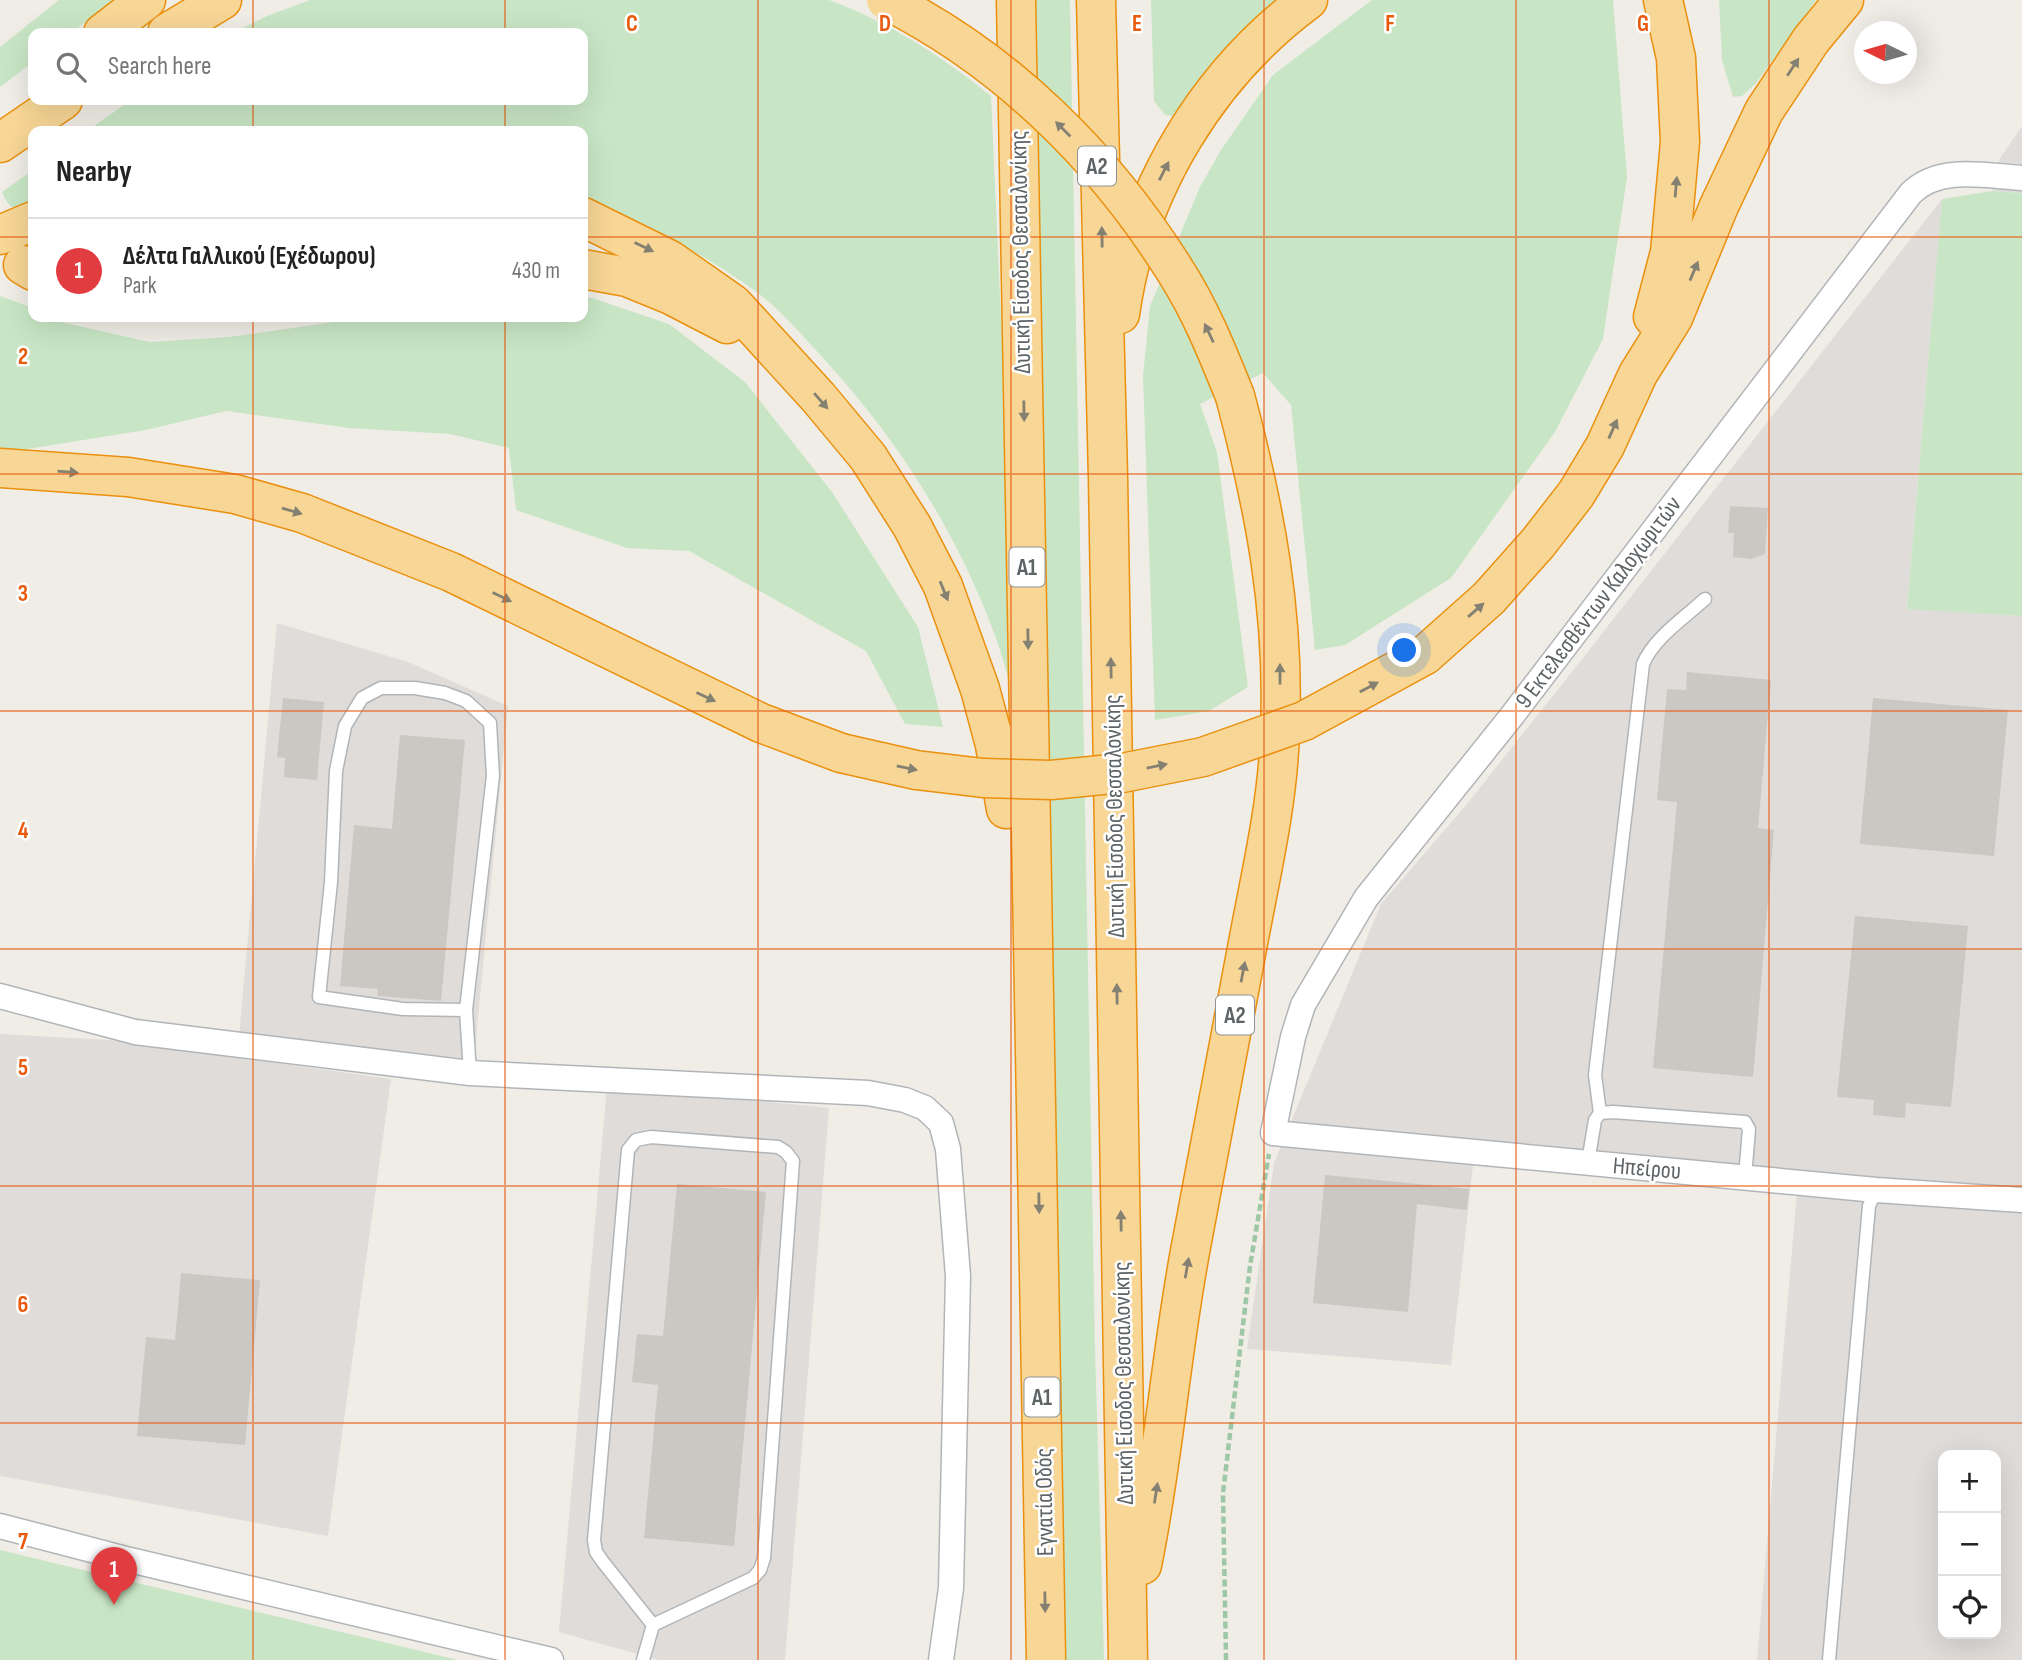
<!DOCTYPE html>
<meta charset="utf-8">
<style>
:root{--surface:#fff;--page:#f6f6f6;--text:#222;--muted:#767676;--line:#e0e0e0;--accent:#e13c3f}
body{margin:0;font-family:"Sofia Sans Condensed",sans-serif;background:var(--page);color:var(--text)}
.controls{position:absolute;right:21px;bottom:21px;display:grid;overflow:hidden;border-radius:14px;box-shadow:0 7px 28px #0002}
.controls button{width:63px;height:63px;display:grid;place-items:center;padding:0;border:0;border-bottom:2px solid var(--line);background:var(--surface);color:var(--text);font:35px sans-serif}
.compass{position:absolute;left:1854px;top:21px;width:63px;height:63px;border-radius:50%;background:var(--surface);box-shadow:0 7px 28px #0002;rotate:275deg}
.you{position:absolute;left:1405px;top:651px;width:24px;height:24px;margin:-18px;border:5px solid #fff;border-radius:50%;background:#1a73e8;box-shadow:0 0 0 10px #1a73e833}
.badge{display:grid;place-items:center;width:46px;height:46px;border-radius:50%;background:var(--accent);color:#fff;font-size:23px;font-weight:700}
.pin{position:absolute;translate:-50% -58px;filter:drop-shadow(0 2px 4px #0008)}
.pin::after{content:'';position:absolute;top:37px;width:24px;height:21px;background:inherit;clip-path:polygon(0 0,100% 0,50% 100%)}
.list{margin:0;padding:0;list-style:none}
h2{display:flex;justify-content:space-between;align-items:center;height:91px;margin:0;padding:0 28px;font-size:30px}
h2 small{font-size:23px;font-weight:400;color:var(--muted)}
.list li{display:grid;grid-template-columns:46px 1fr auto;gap:21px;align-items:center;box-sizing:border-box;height:105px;padding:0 28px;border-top:2px solid var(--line)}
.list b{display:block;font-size:26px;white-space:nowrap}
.list p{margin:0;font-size:23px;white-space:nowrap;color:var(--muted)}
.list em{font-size:23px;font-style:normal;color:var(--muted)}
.icon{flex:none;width:38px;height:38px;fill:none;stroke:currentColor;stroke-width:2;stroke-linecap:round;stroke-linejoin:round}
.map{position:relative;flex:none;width:2022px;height:1660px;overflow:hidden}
.search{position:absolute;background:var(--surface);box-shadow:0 7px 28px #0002;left:28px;top:28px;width:560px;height:77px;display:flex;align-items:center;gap:18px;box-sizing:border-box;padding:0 24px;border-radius:14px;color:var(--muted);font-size:26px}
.panel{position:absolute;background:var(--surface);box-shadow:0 7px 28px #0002;left:28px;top:126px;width:560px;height:196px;border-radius:14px}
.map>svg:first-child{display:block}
</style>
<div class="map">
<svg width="2022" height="1660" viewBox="0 0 2022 1660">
<rect width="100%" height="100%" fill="#f0ede7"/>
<g fill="#dfdcd9" fill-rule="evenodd">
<path d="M2022 126V193L1992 191 1999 160Z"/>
<path d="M1942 199 1907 608 2022 616V1660H1757L1797 1192 1473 1165 1451 1365 1247 1349 1274 1163 1381 904 1467 804 1586 654ZM1943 1455H1996V1634H1943Z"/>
<path d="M277 623 408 662 508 706 474 1059 239 1036Z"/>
<path d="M0 1034 108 1040 391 1079 328 1536 0 1476Z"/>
<path d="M607 1086 829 1108 785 1660H659L559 1632Z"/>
</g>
<g fill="#c8e6c5">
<path d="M59 0H116L71 33H33V62L0 87V47Z"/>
<path d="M310 0H829C887 21 943 57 991 96L1019 717C1010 686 1003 655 991 625 953 526 895 436 823 358 802 335 780 309 755 291 702 252 643 223 583 198V131H87L131 100H583V33H233L267 16Z"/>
<path d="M1031 0H1070L1095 1348 1104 1660H1064Z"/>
<path d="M1151 0H1287L1179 117 1165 115 1154 101Z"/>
<path d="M1372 0H1613L1627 177 1603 339 1555 432 1451 578 1345 645 1315 650 1291 405 1263 373 1200 404 1217 452 1248 687 1209 711 1155 720 1143 376 1150 306 1200 187 1221 150 1273 75Z"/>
<path d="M1719 0H1816L1756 83 1742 96 1733 97 1722 60Z"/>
<path d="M33 170V212C15 209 9 210 2 192Z"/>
<path d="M1992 191 2022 193V616L1907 609 1942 199Z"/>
<path d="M0 296 33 308V317H52L65 323 150 342 229 337 369 317H583V297L592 298 669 324 745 382 832 492 918 627 943 727 905 724 866 651 689 551 627 548 516 510 509 448 450 434 349 428 226 411 146 430 15 451H0Z"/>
<path d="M0 1550 458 1660H0Z"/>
</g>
<g fill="#cbc8c3">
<path d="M1730 506 1768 508 1765 554 1751 559 1733 557 1734 533H1728Z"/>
<path d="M1687 672 1771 680 1758 828 1774 830 1753 1077 1653 1068 1677 802 1657 800 1667 689 1686 690Z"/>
<path d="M283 698 324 702 317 780 284 777 285 758 277 757Z"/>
<path d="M1873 698 2008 710 1994 856 1860 844Z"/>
<path d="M400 735 465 740 441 1001 377 996 378 989 340 986 354 825 392 829Z"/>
<path d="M1855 916 1968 926 1951 1107 1906 1103 1905 1118 1873 1115 1874 1100 1837 1097Z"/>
<path d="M1325 1175 1469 1189 1467 1210 1417 1204 1408 1312 1313 1303Z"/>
<path d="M677 1184 766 1192 734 1546 644 1538 658 1385 632 1382 637 1334 663 1336Z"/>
<path d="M181 1273 260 1280 245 1445 137 1436 146 1337 175 1340Z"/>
</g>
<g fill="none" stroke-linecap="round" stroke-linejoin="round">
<defs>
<g id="lane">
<path d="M466 1010 493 776 490 723 466 701 445 693 415 688H381L362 698 345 726 336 771 331 882 319 997 403 1009 466 1010 470 1073"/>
<path d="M1600 1113 1595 1075 1643 664C1654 638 1684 618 1705 599"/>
<path d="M1588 1162 1595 1120 1600 1113 1613 1112 1745 1122 1749 1129 1745 1177"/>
<path d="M643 1660 653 1625 753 1578 760 1570 764 1558 793 1161 786 1152 778 1147 651 1137 636 1140 628 1150 594 1540 596 1552 603 1562 653 1625"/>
<path d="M1829 1660 1869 1206 1876 1190"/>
</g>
<g id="street">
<path d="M2022 178C1985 176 1940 165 1911 193L1511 717 1366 898 1303 1005 1293 1037 1273 1133 1876 1190 2022 1200"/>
<path d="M0 996 135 1032 470 1073 868 1093 905 1100 925 1108 941 1123 948 1149 958 1276 951 1588 941 1660"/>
<path d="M0 1526 130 1560 551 1660"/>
</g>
<g id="highway">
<path d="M1016 0 1046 1660"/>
<path d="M1096 0 1108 477 1128 1660"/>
<path d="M103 33 146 0"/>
<path d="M167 33 222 0"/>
<path d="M0 143 63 100"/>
<path d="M583 217 670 260 733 304 818 397 868 457 912 526 943 586 980 689 995 745 1006 809"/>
<path d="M0 235 33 221"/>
<path d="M23 265 33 271"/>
<path d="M583 269 627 277 671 295 727 324"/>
<path d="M1120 314C1137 190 1208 74 1308 0"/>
<path d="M1653 317 1670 252 1680 142 1676 58 1663 0"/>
<path d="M0 468 128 477 235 494 302 513 451 572 761 723 841 753"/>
<path d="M1425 655 1489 598 1538 543 1576 494 1605 446 1638 374 1673 318 1719 206 1764 111 1811 40 1844 0"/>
<path d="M1142 1565C1164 1458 1171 1349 1192 1241 1211 1142 1229 1042 1248 943 1261 873 1278 803 1280 731 1285 614 1265 509 1235 396"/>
</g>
</defs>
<use href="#lane" stroke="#b2b5b8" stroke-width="15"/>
<use href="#street" stroke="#b2b5b8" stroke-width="27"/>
<use href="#highway" stroke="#ea900d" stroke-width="41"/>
<path stroke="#9ec7a6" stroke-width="4.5" stroke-dasharray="7 3.5" stroke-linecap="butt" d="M1226 1660 1223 1493 1250 1266 1269 1154"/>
<use href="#lane" stroke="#fff" stroke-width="12"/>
<use href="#street" stroke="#fff" stroke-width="24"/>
<use href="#highway" stroke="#f7d696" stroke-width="38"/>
<defs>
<g id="highway-bridge">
<path d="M886 0C1006 60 1105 158 1176 272 1201 311 1218 354 1235 396"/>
<path d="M841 753 916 770 983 778 1051 780 1122 773 1203 757 1304 721 1425 655"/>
</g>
</defs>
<use href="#highway-bridge" stroke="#ea900d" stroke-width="41" stroke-linecap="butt"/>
<use href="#highway-bridge" stroke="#f7d696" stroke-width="38"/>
</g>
<defs><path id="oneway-solid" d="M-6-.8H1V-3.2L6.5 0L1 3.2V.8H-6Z" transform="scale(1.75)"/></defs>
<g fill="#848072">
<use href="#oneway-solid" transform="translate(1793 67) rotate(-57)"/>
<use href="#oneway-solid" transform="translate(1063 129) rotate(-135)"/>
<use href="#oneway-solid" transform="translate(1164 171) rotate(-63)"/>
<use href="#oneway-solid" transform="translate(1676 187) rotate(-85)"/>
<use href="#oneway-solid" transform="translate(1102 237) rotate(-91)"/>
<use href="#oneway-solid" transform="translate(644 247) rotate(26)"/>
<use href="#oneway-solid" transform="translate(1694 271) rotate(-67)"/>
<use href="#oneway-solid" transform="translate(1209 333) rotate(-115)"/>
<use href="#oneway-solid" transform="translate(821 401) rotate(49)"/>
<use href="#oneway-solid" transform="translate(1024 411) rotate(89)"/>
<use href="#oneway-solid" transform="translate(1613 429) rotate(-66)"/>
<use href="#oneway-solid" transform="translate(68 472) rotate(5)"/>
<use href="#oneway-solid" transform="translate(292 511) rotate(16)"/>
<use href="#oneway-solid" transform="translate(944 591) rotate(68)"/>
<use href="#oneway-solid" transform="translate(502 597) rotate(26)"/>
<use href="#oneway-solid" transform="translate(1476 610) rotate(-41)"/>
<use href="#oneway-solid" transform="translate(1028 639) rotate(89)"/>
<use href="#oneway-solid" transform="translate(1111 668) rotate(-91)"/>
<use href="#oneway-solid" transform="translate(1280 674) rotate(-90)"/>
<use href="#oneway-solid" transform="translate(1369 687) rotate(-28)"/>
<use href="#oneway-solid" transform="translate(706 697) rotate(25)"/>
<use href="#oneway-solid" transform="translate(1157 766) rotate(-11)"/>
<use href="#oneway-solid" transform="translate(907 768) rotate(12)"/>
<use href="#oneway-solid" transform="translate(1243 972) rotate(-79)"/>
<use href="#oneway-solid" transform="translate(1117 994) rotate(-91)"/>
<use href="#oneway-solid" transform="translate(1039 1203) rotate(89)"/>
<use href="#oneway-solid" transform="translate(1121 1221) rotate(-91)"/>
<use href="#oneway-solid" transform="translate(1187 1268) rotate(-80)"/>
<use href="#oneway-solid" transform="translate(1156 1493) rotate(-81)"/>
<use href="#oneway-solid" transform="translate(1045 1602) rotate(89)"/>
</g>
<path fill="none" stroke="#e8590c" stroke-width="2" stroke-opacity="0.55" d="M253 0V33M505 0V33M758 0V1660M1011 0V1660M1264 0V1660M1516 0V1660M1769 0V1660M253 100V131M505 100V131M0 237H33M583 237H2022M253 317V1660M505 317V1660M0 474H2022M0 711H2022M0 949H2022M0 1186H2022M0 1423H2022"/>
<g text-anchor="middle" stroke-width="5" stroke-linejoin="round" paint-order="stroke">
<g fill="#fff" stroke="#8e9294" stroke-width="2">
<rect x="1078" y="146.5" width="38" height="39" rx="5"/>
<rect x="1009.5" y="547.5" width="35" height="39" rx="5"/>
<rect x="1216" y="995.5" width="38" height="39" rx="5"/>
<rect x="1024.5" y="1377.5" width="35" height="39" rx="5"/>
</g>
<g font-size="23" font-weight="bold" fill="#5e6366">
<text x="1097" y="174">Α2</text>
<text x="1027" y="575">Α1</text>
<text x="1235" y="1023">Α2</text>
<text x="1042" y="1405">Α1</text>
</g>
<g font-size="24" fill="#5e6366" stroke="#fff">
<text transform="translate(1020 252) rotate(-91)" y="8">Δυτική Είσοδος Θεσσαλονίκης</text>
<text transform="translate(1598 602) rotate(-53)" y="8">9 Εκτελεσθέντων Καλοχωριτών</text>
<text transform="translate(1114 816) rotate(-91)" y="8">Δυτική Είσοδος Θεσσαλονίκης</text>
<text transform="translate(1647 1168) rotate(5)" y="8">Ηπείρου</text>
<text transform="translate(1123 1383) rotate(-91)" y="8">Δυτική Είσοδος Θεσσαλονίκης</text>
<text transform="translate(1044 1502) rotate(-91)" y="8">Εγνατία Οδός</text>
</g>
</g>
<g font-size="23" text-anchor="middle" font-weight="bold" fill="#e8590c" stroke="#fff" stroke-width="5" stroke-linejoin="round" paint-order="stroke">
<text x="632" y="31">C</text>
<text x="885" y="31">D</text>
<text x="1137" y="31">E</text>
<text x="1390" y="31">F</text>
<text x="1643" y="31">G</text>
<text x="23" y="364">2</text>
<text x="23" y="601">3</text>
<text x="23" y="838">4</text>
<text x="23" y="1075">5</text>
<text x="23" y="1312">6</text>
<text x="23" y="1549">7</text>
</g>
</svg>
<div class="controls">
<button>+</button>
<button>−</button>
<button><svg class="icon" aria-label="locate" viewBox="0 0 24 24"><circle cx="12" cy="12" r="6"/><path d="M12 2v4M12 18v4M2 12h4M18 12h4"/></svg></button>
</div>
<svg class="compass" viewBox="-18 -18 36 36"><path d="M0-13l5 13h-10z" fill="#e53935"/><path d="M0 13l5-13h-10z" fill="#767676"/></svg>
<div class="you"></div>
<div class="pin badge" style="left:114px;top:1605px">1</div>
<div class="search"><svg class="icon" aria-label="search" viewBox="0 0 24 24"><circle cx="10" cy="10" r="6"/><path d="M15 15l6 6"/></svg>Search here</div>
<section class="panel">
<h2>Nearby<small></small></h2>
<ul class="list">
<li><span class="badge">1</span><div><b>Δέλτα Γαλλικού (Εχέδωρου)</b><p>Park</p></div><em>430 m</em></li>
</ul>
</section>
</div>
